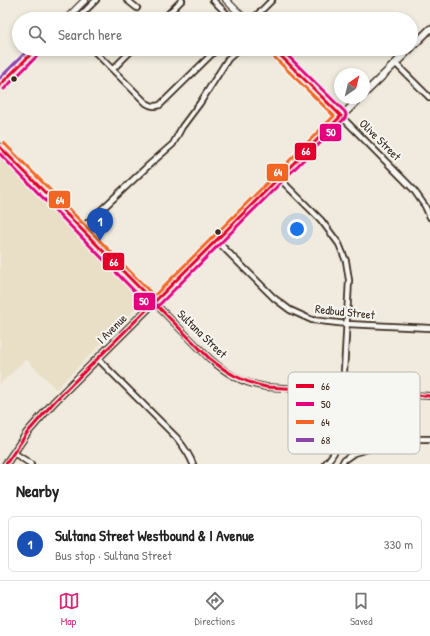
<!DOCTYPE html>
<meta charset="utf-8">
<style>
:root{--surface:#fff;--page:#f6f6f6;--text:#222;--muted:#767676;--line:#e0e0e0;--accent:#db2777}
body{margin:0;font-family:"Patrick Hand",sans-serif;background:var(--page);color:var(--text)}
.compass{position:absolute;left:334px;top:68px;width:36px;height:36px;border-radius:50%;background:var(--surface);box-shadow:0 2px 6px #0003;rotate:35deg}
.you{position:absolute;left:297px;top:229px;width:14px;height:14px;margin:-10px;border:3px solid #fff;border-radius:50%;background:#1a73e8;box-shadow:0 0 0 6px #1a73e833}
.badge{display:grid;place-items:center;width:26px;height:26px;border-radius:50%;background:var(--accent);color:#fff;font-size:13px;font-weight:700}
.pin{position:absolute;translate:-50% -33px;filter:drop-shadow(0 1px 2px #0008)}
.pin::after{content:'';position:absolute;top:21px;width:14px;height:12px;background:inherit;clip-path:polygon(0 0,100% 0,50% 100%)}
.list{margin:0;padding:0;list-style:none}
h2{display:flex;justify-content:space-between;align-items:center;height:52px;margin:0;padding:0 16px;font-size:17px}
h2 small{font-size:13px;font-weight:400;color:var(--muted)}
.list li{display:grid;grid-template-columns:26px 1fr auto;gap:12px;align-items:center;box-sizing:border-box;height:56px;margin:0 8px 8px;padding:0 8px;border:1px solid var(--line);border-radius:6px}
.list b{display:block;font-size:15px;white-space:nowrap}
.list p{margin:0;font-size:13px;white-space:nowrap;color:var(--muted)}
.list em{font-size:13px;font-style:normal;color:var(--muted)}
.icon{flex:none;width:22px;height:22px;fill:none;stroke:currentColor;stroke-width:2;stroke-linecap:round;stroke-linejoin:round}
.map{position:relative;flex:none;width:430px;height:464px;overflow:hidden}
.search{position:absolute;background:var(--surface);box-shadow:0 2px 6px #0003;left:12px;right:12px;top:12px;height:44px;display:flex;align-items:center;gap:10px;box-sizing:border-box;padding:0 14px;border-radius:22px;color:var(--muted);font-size:15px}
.sheet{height:116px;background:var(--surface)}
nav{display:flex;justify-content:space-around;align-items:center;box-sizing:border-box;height:56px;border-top:1px solid var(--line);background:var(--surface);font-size:11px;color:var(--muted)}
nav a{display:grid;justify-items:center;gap:2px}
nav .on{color:var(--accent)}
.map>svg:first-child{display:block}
</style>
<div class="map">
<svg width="430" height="464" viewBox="0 0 430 464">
<rect width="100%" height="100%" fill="#f0ebde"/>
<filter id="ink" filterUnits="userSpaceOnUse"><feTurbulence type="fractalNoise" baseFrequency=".025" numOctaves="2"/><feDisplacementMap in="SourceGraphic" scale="8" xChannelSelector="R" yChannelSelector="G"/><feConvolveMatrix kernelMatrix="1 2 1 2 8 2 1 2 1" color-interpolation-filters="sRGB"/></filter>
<g filter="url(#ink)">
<path fill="#e9dec6" d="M0 153 144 300 56 389 26 359 0 384Z"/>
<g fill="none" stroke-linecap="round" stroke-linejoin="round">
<defs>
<g id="minor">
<path d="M127 0 137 8"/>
<path d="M213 0 232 19"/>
<path d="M165 17 182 0"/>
<path d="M77 19 96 0"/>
<path d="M253 19 272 0"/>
<path d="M92 49 146 103C151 106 154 107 160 105L217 49"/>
<path d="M395 63 430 98"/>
<path d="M113 69 133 49"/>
<path d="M341 116 413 189 425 206 430 217"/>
<path d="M279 178 321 220 339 244 346 261 349 280 341 428C338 444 337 452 325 464"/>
<path d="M81 229 150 164 173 144 182 127 200 103 228 59 239 49"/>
<path d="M216 240 274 298 290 310 312 320 347 324 430 328"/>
<path d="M98 359 176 437C183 446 189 453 193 464"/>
<path d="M14 453 31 464"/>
<path d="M342 464 344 460 354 453 381 445 413 439H430"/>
</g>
<g id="tertiary">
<path d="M226 0 245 19"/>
<path d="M66 19 85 0"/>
<path d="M274 49 341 116"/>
<path d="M0 85 36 49"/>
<path d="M0 147 209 358C227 374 242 383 266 387L430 396"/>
</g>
<g id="secondary">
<path d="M411 48 430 29"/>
<path d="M364 94 410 49"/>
<path d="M6 464 27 433 54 402 360 98"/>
</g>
</defs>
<use href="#minor" stroke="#3b2a1e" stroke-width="8"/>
<use href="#tertiary" stroke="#3b2a1e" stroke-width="8"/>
<use href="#secondary" stroke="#3b2a1e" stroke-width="9"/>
<use href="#minor" stroke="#f6f6f2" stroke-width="4.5"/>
<use href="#tertiary" stroke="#f6f6f2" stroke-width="5.5"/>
<use href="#secondary" stroke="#f6f6f2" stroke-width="6"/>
<defs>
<g id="bus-1">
<path d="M0 85 36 49"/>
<path d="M0 147 209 358C227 373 243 382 266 387L430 396"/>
<path d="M6 464 27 433 54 402 341 116 274 49"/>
</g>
<g id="bus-2">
<path d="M4 89 40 53"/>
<path d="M0 154 150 307 153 308H156L345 118 346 115 345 112 281 49"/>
</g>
<path id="bus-3" d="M4 143 154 296 334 116 270 53"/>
<path id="bus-4" d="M0 78 29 49"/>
</defs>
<use href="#bus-1" stroke="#f6f6f2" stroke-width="6"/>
<use href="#bus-2" stroke="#f6f6f2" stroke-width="6"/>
<use href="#bus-3" stroke="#f6f6f2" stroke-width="6"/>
<use href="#bus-4" stroke="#f6f6f2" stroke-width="6"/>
<use href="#bus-1" stroke="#e4002b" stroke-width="3"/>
<use href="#bus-2" stroke="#e5007d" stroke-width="3"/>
<use href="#bus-3" stroke="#f26522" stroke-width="3"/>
<use href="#bus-4" stroke="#8e44ad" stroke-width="3"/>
</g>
</g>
<g fill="#3b2a1e" stroke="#f6f6f2" stroke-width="1.5">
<circle cx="14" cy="79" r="3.5"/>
<circle cx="218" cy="232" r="3.5"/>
</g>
<g text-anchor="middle" stroke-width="4" stroke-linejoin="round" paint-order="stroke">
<g font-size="12" fill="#3b2a1e" stroke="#f6f6f2">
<text transform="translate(380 140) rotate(45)" y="4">Olive Street</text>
<text transform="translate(345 312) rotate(6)" y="4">Redbud Street</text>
<text transform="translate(112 329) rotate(-45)" y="4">I Avenue</text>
<text transform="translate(202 334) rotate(44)" y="4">Sultana Street</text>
</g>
</g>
<rect x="288" y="372" width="132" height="82" rx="6" fill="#f6f6f2" stroke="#beb9b2" stroke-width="1"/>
<rect x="296" y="384" width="18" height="4" fill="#e4002b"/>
<rect x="296" y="402" width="18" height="4" fill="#e5007d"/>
<rect x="296" y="420" width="18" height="4" fill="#f26522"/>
<rect x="296" y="438" width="18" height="4" fill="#8e44ad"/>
<g font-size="11" fill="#3b2a1e">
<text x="321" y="390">66</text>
<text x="321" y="408">50</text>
<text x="321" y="426">64</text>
<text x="321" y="444">68</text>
</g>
<g stroke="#f6f6f2" stroke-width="1.5">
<rect x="319" y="123" width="23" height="19" rx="4" fill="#e5007d"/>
<rect x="294" y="142" width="23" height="19" rx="4" fill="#e4002b"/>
<rect x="266" y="163" width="23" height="19" rx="4" fill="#f26522"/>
<rect x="48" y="190" width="23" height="19" rx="4" fill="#f26522"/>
<rect x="102" y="252" width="23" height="19" rx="4" fill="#e4002b"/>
<rect x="133" y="292" width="23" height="19" rx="4" fill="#e5007d"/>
</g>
<g font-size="11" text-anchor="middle" font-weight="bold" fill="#fff">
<text x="331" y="136">50</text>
<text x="306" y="155">66</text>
<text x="278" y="176">64</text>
<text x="60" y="204">64</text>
<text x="114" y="266">66</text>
<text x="144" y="305">50</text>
</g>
</svg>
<svg class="compass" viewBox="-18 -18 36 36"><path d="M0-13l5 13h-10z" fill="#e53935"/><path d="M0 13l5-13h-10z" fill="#767676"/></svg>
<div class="you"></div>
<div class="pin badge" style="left:100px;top:241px;background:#1a4fb4">1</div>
<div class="search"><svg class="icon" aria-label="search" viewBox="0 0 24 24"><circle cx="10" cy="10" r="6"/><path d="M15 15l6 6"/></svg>Search here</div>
</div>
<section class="sheet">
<h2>Nearby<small></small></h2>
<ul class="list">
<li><span class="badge" style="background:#1a4fb4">1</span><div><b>Sultana Street Westbound &amp; I Avenue</b><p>Bus stop · Sultana Street</p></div><em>330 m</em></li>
</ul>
</section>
<nav>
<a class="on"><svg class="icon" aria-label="map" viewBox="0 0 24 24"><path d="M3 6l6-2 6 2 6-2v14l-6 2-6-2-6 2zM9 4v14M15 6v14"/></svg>Map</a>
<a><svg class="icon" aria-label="directions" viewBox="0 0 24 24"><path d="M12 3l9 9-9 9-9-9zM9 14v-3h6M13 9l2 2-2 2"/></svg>Directions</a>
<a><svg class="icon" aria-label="saved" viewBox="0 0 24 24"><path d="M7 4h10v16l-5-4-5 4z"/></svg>Saved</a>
</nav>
